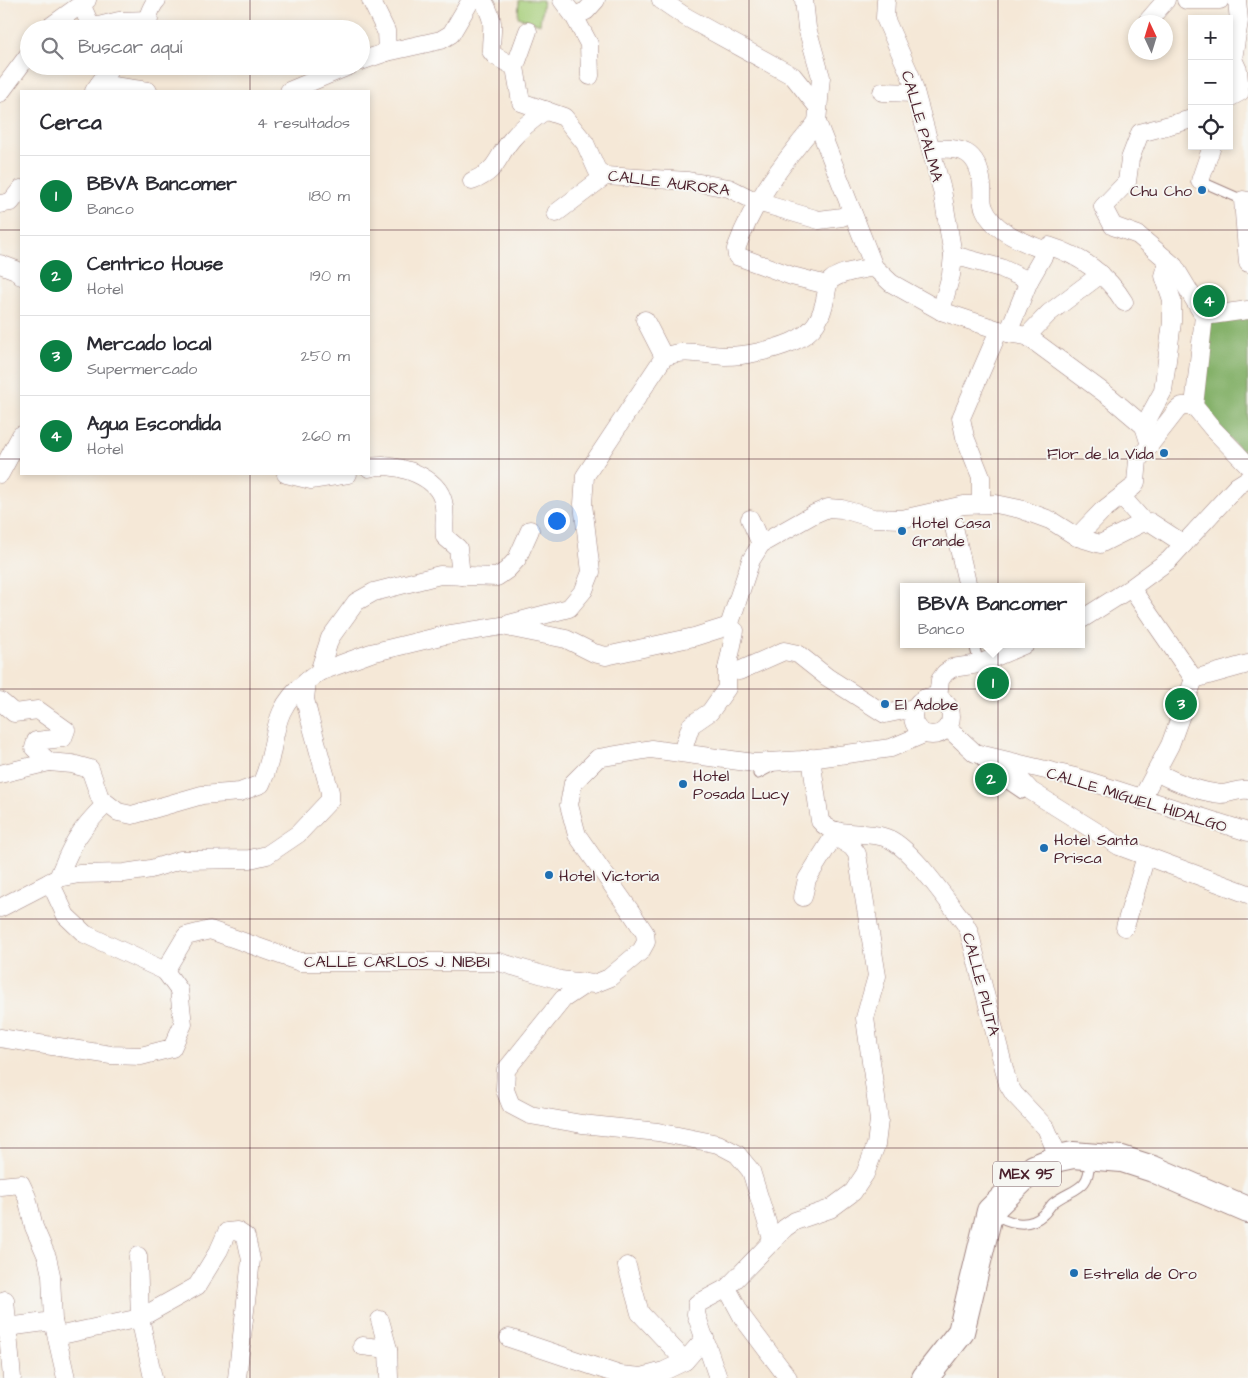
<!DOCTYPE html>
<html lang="es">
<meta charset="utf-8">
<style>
:root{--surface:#fff;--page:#f2f2f3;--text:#2b2b33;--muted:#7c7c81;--line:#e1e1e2;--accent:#0b8043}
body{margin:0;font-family:"Architects Daughter",sans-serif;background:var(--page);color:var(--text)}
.controls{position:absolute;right:15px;top:15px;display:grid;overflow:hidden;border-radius:0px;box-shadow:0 2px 8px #0003}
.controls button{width:45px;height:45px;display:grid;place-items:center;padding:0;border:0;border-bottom:1px solid var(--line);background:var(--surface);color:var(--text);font:25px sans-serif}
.compass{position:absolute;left:1128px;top:15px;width:45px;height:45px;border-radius:50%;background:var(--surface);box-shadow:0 2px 8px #0003;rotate:356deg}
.you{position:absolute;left:556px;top:520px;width:18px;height:18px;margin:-12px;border:4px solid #fff;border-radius:50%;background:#1a73e8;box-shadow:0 0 0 8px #1a73e833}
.badge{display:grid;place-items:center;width:32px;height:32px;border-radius:50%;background:var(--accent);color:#fff;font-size:16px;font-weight:700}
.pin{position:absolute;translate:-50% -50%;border:2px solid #fff;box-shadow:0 1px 5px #0006}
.popup{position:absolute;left:900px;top:583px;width:185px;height:65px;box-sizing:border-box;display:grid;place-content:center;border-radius:0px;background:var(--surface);filter:drop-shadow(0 1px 4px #0005);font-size:16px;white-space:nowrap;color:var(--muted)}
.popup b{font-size:19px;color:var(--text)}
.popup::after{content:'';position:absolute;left:50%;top:100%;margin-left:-10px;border:10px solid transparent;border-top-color:var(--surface)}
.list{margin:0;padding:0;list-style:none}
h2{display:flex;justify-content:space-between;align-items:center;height:65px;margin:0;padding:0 20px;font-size:21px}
h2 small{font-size:16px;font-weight:400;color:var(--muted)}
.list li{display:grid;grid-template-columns:32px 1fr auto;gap:15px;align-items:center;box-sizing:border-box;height:80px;padding:0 20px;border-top:1px solid var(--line)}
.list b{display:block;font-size:19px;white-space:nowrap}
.list p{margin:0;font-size:16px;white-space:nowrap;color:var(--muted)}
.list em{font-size:16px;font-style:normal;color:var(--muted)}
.icon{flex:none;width:28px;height:28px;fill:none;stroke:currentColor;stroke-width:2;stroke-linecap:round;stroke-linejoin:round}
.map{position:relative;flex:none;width:1248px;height:1378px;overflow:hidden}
.search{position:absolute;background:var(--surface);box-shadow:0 2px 8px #0003;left:20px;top:20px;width:350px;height:55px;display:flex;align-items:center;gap:12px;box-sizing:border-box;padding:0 18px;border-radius:28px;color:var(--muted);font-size:19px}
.panel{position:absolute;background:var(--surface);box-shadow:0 2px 8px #0003;left:20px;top:90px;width:350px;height:385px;border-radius:0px}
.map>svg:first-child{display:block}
</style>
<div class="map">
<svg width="1248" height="1378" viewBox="0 0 1248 1378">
<rect width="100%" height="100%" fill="#f6f6f2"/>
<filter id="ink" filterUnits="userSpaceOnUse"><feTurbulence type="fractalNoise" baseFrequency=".02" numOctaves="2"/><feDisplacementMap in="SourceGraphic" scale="10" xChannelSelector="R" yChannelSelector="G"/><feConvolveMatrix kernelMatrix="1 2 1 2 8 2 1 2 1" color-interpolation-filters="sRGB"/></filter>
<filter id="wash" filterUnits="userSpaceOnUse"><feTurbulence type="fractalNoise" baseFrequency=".0096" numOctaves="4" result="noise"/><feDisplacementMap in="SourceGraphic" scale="20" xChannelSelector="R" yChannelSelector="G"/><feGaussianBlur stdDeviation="1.12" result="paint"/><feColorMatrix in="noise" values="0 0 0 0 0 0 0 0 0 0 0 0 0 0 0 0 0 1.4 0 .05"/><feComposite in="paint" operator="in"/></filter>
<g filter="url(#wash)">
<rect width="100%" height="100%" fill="#f5e8d7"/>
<path fill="#a6ce79" stroke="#787652" d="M519 0H543L540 24 518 17Z"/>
<path fill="#84b169" stroke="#67684a" d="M1248 311V458L1198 405 1205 320Z"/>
</g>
<g filter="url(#ink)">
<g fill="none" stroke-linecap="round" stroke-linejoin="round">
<defs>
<g id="lane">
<path d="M1200 181 1243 200"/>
<path d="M974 644 979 664"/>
<path d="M977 755 991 773 1022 794"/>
<path d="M758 774 773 766"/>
<path d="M992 1212C1007 1223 1028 1229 1043 1215 1047 1212 1049 1207 1053 1203 1072 1188 1092 1191 1089 1158"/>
</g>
<g id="street">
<path d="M371 0 386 31 387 52"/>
<path d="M483 0C497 26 491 25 491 51L495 56 515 67 521 102 564 117 585 143 597 170 605 176 688 181 729 188 757 202 819 220 842 217 852 211"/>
<path d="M562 0 574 16 589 44 590 76"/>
<path d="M661 0 686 17 793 76 817 106"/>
<path d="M804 0 807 28 821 77 817 122 874 267 891 283 941 311 1008 333 1027 336 1111 398 1144 426"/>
<path d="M886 0 885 18 911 77 942 190 953 255 951 275 941 311"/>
<path d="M1186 0H1220"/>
<path d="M81 4 90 24 94 27 119 21 149 20"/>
<path d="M574 16 586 11 596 0"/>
<path d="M1147 22 1166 0"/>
<path d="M47 29 87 0"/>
<path d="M142 29C149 20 149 7 157 0"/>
<path d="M361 61 387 52 441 40 451 34 471 0"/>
<path d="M515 67 528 31"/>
<path d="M99 84 148 91"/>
<path d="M94 91 112 66"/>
<path d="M289 91 349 66"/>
<path d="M882 92 915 93"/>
<path d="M0 93 29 54"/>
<path d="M1229 98 1240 92 1238 70 1233 59 1239 21 1237 0"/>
<path d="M1192 119 1140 133 1130 159 1127 182 1103 207 1113 226 1138 235 1174 266 1204 316"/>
<path d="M817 122C783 163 754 199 736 249L737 256 792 276 827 285"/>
<path d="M931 149C962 147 978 150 982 185 983 192 981 201 984 208 993 232 1024 242 1046 251"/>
<path d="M472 181C499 170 495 159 512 139 522 127 533 119 546 110"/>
<path d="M1200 181 1212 146"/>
<path d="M1248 201 1243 200 1248 263"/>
<path d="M0 204 11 202 21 189"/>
<path d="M556 213 605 176"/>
<path d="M953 255 1001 268 1029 281"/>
<path d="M0 264 16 270 21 276"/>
<path d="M1204 316 1194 406 1213 429 1248 465"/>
<path d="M1204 316 1248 310"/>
<path d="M645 320 664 357"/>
<path d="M1008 333 1029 281 1049 246C1079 255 1108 275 1124 302"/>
<path d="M1027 336 1049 313 1101 274"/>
<path d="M1150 445 1144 426 1163 391 1172 322V300L1164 276 1168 262"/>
<path d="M369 468C391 461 434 474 442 498 447 511 443 523 445 537L458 548 461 576"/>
<path d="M0 474 21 435"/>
<path d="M286 474 311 480 348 474"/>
<path d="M1122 497 1144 522"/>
<path d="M981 503V477L965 437 961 418 999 330"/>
<path d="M950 510 968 587"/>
<path d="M750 519 761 544"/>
<path d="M1077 537 1102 511 1133 487 1136 482 1138 460 1177 410 1182 406H1194"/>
<path d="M1131 588 1194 679"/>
<path d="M1082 619 1131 588 1169 560 1237 486 1248 479"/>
<path d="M509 624 569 608 584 590 591 572 583 504 585 476 664 357C685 348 703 355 725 356 746 356 773 350 792 342 815 332 822 318 826 295 827 290 827 285 830 281 840 271 862 270 874 267"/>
<path d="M727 669 739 671 784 651 798 654 827 677 885 714 914 708"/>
<path d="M319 672 330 638 356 602 374 592 440 575 497 577 507 570 517 559 530 530"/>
<path d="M1194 679 1248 664"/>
<circle cx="932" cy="716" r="19"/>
<path d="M938 698 940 680 945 673 952 668 979 664 1026 644"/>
<path d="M0 701 14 713 38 710 66 730 63 738 36 741 34 748 49 762 72 764 90 769 100 798 118 812 132 815 202 795 240 792 261 784C281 743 265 715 307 681"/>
<path d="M947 727 975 753 1079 778 1248 832"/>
<path d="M682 752 691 725 710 712 727 688V669L735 631 729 626"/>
<path d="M811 758 820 821C835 840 869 829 889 839 912 849 947 901 964 922L969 931 1008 1084 1014 1094 1046 1128 1059 1158"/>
<path d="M1004 761 1031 791 1119 846 1248 894"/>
<path d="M1156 772C1175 782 1200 792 1221 794 1230 794 1238 788 1248 790"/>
<path d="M0 774 49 762"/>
<path d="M1141 800 1170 745 1194 679"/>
<path d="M58 878C72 844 79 830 106 804"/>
<path d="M50 882 66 916 85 934 165 971"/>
<path d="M803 897 807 879 837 831"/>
<path d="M0 908 58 878 79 874 124 873 151 869 180 860 250 859 267 855 298 834 330 800V792L309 716 305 699 307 681 319 672 371 653 445 635 502 626 566 639 594 653 606 656 694 637 729 626 751 560 761 544 814 514 828 508 842 509 873 518 902 519 964 505 996 504 1020 509 1050 520 1077 537 1100 544 1140 524 1150 522 1184 544"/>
<path d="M1125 927 1146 856"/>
<path d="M584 985 563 999 506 1070 505 1090 511 1105 530 1115 582 1124 658 1132 718 1144 737 1154 751 1171 773 1242"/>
<path d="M0 1038 111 1055 141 1056 172 1048 183 1024 179 990 165 971 186 936 210 930 300 962H499L560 980 594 984 609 978 641 951 646 942 645 933 631 912 577 835 569 805 573 783 598 758 651 749 754 763 802 760 891 748 924 734"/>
<path d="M0 1186 21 1184 27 1197 34 1227 47 1257 51 1275 53 1321 66 1378"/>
<path d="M138 1256 140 1318 153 1378"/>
<path d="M627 1266 640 1313 685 1361"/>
<path d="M727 1288 743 1318 788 1378"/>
<path d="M5 1300 12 1378"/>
<path d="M380 1320 388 1349 389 1378"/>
<path d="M0 1328 53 1321"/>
<path d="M57 1336 140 1318 197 1286 219 1250 227 1232 237 1231 246 1237 251 1260 237 1378"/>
<path d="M509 1338 620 1375 642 1377 664 1371 685 1361 705 1338"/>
<path d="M362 1346 388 1349"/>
<path d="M718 1378 696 1314 697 1304 727 1288 785 1228 795 1221 830 1209 853 1192 865 1174 876 1145 879 1120 865 1018 877 976 857 854 852 847 834 836"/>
</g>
<path id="primary" d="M925 1378 961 1332 990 1211 1034 1168 1059 1158 1073 1155 1122 1159 1153 1169 1248 1210"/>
</defs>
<use href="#lane" stroke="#a08481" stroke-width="11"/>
<use href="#street" stroke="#a08481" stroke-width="19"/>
<use href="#primary" stroke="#a08481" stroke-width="28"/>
<use href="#lane" stroke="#fff" stroke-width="9"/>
<use href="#street" stroke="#fff" stroke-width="18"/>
<use href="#primary" stroke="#fff" stroke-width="26"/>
</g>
</g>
<path fill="none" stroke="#4a1f2b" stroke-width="1" stroke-opacity="0.55" d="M250 0V29M499 0V1378M749 0V1378M998 0V1378M250 66V91M0 230H21M369 230H1248M0 459H21M369 459H1248M250 474V1378M0 689H1248M0 919H1248M0 1148H1248"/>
<g fill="#1f6fb2" stroke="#f6f6f2" stroke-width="2">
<circle cx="1202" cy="190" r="5"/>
<circle cx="1164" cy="453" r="5"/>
<circle cx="902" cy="531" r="5"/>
<circle cx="885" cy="704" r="5"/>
<circle cx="683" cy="784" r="5"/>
<circle cx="1044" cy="848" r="5"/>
<circle cx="549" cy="875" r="5"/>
<circle cx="1074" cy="1273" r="5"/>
</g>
<g text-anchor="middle" stroke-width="4" stroke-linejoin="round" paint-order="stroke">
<rect fill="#f6f6f2" stroke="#7e6067" stroke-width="1" x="993" y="1161.5" width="68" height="25" rx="4"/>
<g font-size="15" font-weight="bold" fill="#4a1f2b">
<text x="1027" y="1179">MEX 95</text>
</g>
<g font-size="16" fill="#4a1f2b" stroke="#f6f6f2">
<text transform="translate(923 126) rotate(74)" y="6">CALLE PALMA</text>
<text transform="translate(669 182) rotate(7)" y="6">CALLE AURORA</text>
<text transform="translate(1137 799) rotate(17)" y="6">CALLE MIGUEL HIDALGO</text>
<text x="397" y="967">CALLE CARLOS J. NIBBI</text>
<text transform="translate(982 984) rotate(75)" y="6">CALLE PILITA</text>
</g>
<g font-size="16" fill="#4a1f2b" stroke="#f6f6f2" text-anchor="start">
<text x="1192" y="196" text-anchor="end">Chu Cho</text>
<text x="1154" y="459" text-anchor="end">Flor de la Vida</text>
<text x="912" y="528">Hotel Casa<tspan x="912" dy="18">Grande</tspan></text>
<text x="895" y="710">El Adobe</text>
<text x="693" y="781">Hotel<tspan x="693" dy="18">Posada Lucy</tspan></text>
<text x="1054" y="845">Hotel Santa<tspan x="1054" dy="18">Prisca</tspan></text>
<text x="559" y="881">Hotel Victoria</text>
<text x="1084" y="1279">Estrella de Oro</text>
</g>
</g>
</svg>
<div class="controls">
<button>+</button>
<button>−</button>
<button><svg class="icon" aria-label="locate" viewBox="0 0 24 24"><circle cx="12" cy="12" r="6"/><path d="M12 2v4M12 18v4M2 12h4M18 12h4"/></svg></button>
</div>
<svg class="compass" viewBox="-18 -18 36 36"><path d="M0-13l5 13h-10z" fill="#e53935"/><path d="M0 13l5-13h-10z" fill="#7c7c81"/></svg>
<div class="you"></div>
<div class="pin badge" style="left:993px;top:683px">1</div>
<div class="popup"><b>BBVA Bancomer</b>Banco</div>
<div class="pin badge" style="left:991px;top:779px">2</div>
<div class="pin badge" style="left:1181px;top:704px">3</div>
<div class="pin badge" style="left:1209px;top:301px">4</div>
<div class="search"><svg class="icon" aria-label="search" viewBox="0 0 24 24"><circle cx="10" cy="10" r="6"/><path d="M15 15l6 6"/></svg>Buscar aquí</div>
<section class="panel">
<h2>Cerca<small>4 resultados</small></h2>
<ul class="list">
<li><span class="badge">1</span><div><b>BBVA Bancomer</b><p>Banco</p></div><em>180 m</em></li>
<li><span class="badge">2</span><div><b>Centrico House</b><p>Hotel</p></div><em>190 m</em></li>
<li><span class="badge">3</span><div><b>Mercado local</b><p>Supermercado</p></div><em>250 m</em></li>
<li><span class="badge">4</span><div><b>Agua Escondida</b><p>Hotel</p></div><em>260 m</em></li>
</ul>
</section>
</div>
